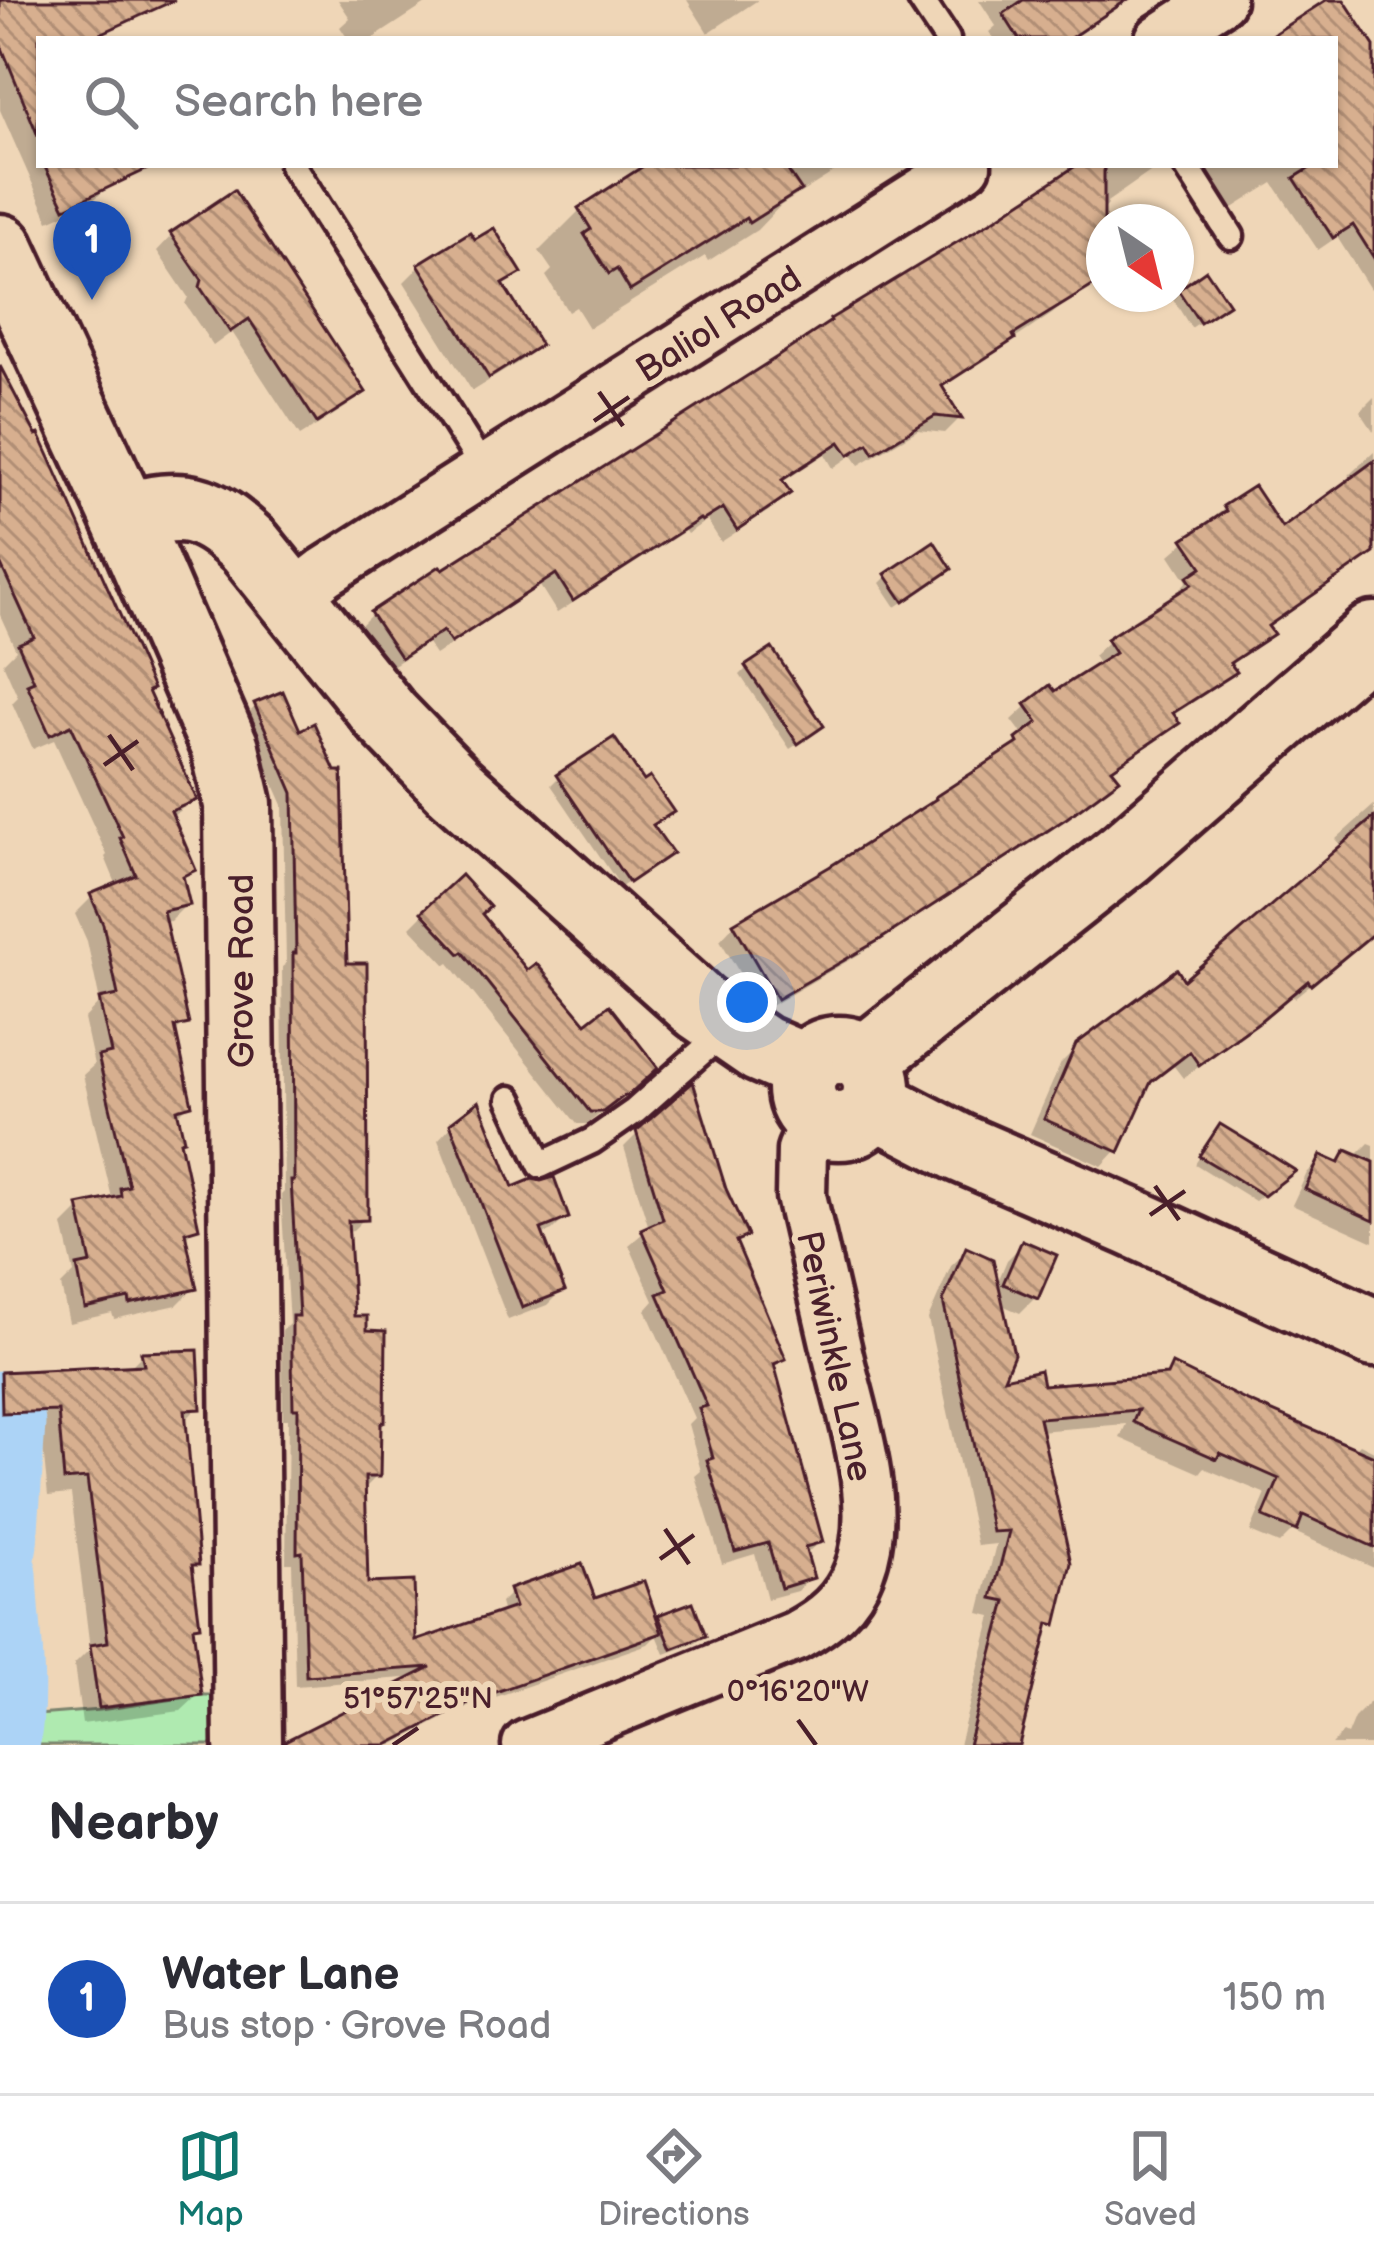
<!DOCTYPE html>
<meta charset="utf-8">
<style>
:root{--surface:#fff;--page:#f7f7f7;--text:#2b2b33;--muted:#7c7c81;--line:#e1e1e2;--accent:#0f766e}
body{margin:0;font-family:"Balsamiq Sans",sans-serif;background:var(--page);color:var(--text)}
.compass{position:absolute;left:1086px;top:204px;width:108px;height:108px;border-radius:50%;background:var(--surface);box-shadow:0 3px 9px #0004;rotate:145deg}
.you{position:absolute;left:747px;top:1002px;width:42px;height:42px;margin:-30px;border:9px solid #fff;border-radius:50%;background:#1a73e8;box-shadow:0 0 0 18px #1a73e833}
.badge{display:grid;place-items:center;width:78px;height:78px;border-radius:50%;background:var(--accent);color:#fff;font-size:39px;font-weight:700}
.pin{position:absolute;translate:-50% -99px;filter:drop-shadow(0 3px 6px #0008)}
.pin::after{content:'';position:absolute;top:63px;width:42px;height:36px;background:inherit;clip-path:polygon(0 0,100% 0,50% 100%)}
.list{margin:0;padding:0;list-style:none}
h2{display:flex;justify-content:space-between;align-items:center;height:156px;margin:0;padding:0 48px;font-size:51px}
h2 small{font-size:39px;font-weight:400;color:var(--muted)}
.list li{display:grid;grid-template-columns:78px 1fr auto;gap:36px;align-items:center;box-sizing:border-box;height:192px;padding:0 48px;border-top:3px solid var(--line)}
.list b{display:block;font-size:45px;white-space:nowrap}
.list p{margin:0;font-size:39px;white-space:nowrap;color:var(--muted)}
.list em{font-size:39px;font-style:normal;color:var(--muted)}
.icon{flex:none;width:66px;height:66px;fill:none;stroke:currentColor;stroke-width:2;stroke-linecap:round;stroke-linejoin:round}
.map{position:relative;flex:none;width:1374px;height:1745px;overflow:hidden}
.search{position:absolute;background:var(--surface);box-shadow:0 3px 9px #0004;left:36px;right:36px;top:36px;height:132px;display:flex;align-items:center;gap:30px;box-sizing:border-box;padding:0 42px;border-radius:0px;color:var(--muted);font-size:45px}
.sheet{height:348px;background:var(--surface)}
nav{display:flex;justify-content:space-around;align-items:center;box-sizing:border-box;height:168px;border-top:3px solid var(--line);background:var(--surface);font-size:33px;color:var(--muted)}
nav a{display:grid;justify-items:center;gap:6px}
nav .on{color:var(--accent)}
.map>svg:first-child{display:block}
</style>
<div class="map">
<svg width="1374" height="1745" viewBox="0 0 1374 1745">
<defs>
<pattern id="building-back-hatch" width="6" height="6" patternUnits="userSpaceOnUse" patternTransform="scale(3)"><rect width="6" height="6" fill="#d7af8f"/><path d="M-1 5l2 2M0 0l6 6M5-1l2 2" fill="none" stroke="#b08e75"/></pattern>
</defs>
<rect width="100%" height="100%" fill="#efd6b7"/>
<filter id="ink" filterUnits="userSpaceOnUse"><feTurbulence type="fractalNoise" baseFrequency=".00833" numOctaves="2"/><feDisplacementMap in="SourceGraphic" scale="24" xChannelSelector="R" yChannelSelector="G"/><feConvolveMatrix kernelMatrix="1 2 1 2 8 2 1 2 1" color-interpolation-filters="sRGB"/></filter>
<g filter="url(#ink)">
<path fill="#afeab0" stroke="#7c846e" stroke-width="3" d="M202 1695H214L215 1745H0V1718L100 1710Z"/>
<g fill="#0003">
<path d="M0 0H85L97 16 108 39H39V165H137L109 185 93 201 49 221 0 110Z"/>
<path d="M338 0H432L372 39H348L340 27 350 18Z"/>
<path d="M687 0H758L708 33Z"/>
<path d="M979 0H1129L1079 34 1077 31 1065 39H994L989 32 996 26Z"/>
<path d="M1331 0H1340L1374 54V286L1370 289 1337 237 1318 250 1273 183 1222 215 1192 165H1335V39H1272Z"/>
<path d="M668 165H845L780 206 757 230 708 261 705 256 589 328 576 307 568 312 546 276 552 270 539 251 579 211 647 168Z"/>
<path d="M1082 165 1090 175 1105 165H1160L1107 202 1108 205 1102 212 1108 222H1104V270L1052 314 940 389 959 419 945 433 918 430 859 465 852 455 833 468 825 454 781 483 787 493 773 508 721 542 707 520 687 534 685 531 557 613 540 586 435 655 427 643 385 671 357 629 372 614 442 574Z"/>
<path d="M172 235 362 391 346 407 300 436 232 332 213 346 185 304 188 297 157 251Z"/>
<path d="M420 266 518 272 502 288 537 344 522 360 472 391 404 282Z"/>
<path d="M1180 292 1218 310 1191 328 1173 299Z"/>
<path d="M0 373 193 799 171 818 193 870 181 881 187 904 170 921 163 922 185 1023 173 1035 189 1104 176 1117 177 1143 196 1227 183 1240 194 1288 177 1305 114 1319 112 1313 69 1323 61 1286 74 1273 63 1225 80 1208 112 1198 83 1075 94 1065 84 1019 100 1002 87 941 75 914 92 897 117 886 105 857 107 855 54 740 33 749 12 703 18 697 3 663 16 650 0 615Z"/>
<path d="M1374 397V432L1360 411Z"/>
<path d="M1374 452V554L1267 629 1270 634 1255 648 1229 666 1233 672 1218 686 1172 716 1176 723 1162 737 1110 772 1116 779 1101 794 1049 832 863 952 762 1011 720 940 734 925 830 869 1003 756 1024 736 1012 720 1027 706 1054 695 1100 666 1093 656 1108 642 1177 597 1175 594 1187 581 1170 555 1225 508 1281 532 1353 480 1349 475Z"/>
<path d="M887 576H941L896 607 880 583Z"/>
<path d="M747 668 814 733 790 749 740 675Z"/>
<path d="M282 694 344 966 364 1219 353 1230 346 1231 351 1319 378 1424 377 1476 366 1487H362L365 1586 413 1645 503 1614 500 1603 511 1592 593 1602 655 1623 660 1618 703 1636 696 1643 665 1654 657 1635 648 1644 461 1709 392 1745H299L418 1677 295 1686 292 1563H286L288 1419H283L282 1331 289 1324 281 1195 284 1192 282 967 286 964 283 805 244 717 256 706Z"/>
<path d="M558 778 662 860 621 887 551 785Z"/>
<path d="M1374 805V932L1294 998 1291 994 1240 1037 1183 1078 1173 1065 1146 1086 1117 1150 1102 1166 1030 1134 1061 1063 1078 1046 1184 984 1343 847 1336 839Z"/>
<path d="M423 914H478L527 974 641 1081 587 1124H577L449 963 446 965 410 927Z"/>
<path d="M452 1125 511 1191 566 1217 552 1231 540 1236 562 1290 547 1305 508 1320 438 1140Z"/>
<path d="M1220 1127 1285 1178 1255 1201 1195 1164Z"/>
<path d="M638 1133 723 1191 744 1235 734 1245 782 1359 772 1369 820 1541 806 1554 810 1577 797 1591 767 1599 755 1554 722 1564 695 1476 701 1471 688 1424 694 1418 646 1310 654 1301 629 1245 649 1228 624 1147Z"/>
<path d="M1369 1143 1374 1145V1242L1292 1205 1307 1173 1322 1158 1335 1164 1346 1153 1355 1157Z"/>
<path d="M1023 1244 1036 1297 1020 1313 1000 1304 999 1382 1040 1388 1162 1379 1173 1368 1354 1450 1360 1444 1374 1451V1568L1292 1531 1279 1544 1250 1532 1266 1494 1204 1468 1200 1473 1120 1438 1126 1424 1038 1431 1053 1623 1044 1633 1016 1745H959L992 1616 979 1613 996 1544 977 1546 928 1319 951 1266 967 1251 996 1286 1007 1260Z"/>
<path d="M142 1355 197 1408 184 1422 196 1564 190 1570 197 1625 190 1631 199 1694 181 1711 82 1724 74 1665 90 1649 71 1494 48 1496 41 1428 0 1429V1378L3 1375 128 1369Z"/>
<path d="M1370 1702 1374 1704V1745H1331L1343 1733 1347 1735 1354 1718Z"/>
</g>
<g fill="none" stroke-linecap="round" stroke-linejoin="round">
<g stroke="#acd3f6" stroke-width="75">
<path d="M0 1408 8 1423 0 1544"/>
<path d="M0 1574C2 1630 13 1689 2 1745"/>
</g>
</g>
<g fill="url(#building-back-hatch)" stroke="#4a1f2b" stroke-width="3">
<path d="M0 0H175L89 39H39L38 136 0 43Z"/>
<path d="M1023 0H1127L1069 39H1019L1003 14Z"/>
<path d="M1326 0H1344L1374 46V258L1353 225 1333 238 1294 178 1315 165H1335V39H1266Z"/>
<path d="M44 165H156L65 208Z"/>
<path d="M645 165H784L801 190 749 223 746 218 630 291 617 269 609 274 584 234 591 229 578 208Z"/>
<path d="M1077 165H1104V279L1013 335 1015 339 942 386 962 419 935 416 874 453 868 443 849 455 840 442 782 480 791 493 737 530 723 508 702 521 700 519 573 601 556 574 451 643 443 631 401 658 370 612 440 566 443 569 777 357 831 321 830 319 992 221Z"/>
<path d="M234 190 366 392 317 423 249 319 230 332 200 287 202 280 170 233Z"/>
<path d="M494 228 522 273 503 284 541 345 489 378 418 264 470 232 475 239Z"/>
<path d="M1206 270 1229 304 1200 323 1178 290Z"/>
<path d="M0 366 36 435 39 434 58 476 153 689 148 691 197 800 171 811 196 870 183 876 190 905 163 911 189 1024 175 1027 192 1105 177 1109 184 1140 180 1141 199 1228 185 1232 197 1289 130 1304 129 1298 85 1308 77 1266 91 1263 78 1205 121 1196 120 1188 129 1186 98 1056 111 1053 99 999 118 995 103 924 90 894 136 875 120 838 123 837 71 725 50 735 27 684 34 681 18 644 34 637 0 563Z"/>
<path d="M1374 461V553L1268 626 1274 634 1230 663 1237 672 1173 713 1180 723 1112 769 1120 779 1067 818 881 939 777 999 733 923 829 867 936 799 935 797 1018 743 1016 739 1038 722 1025 704 1050 685 1055 691 1115 653 1106 639 1192 584 1187 577 1202 567 1183 539 1226 511 1223 506 1254 486 1282 528Z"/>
<path d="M934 541 952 569 904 602 885 574Z"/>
<path d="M772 648 824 726 798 744 745 666Z"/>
<path d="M283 691 300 730 314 723 335 771H342L347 963H367L368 1220 348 1221 354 1316H367V1330L386 1331 385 1421 381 1423 380 1477H365L368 1583 414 1581 416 1641 515 1607 509 1589 582 1564 595 1598 644 1581 662 1633 476 1699 387 1745H285V1741L431 1667 306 1676 302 1552 297 1553 298 1408H293L292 1355V1316H299L291 1181H294L293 953H296L293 793 254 703Z"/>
<path d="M614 737 644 781 650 777 674 812 653 825 673 853 629 883 556 775Z"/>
<path d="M1374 817V933L1311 985 1308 981 1259 1022 1199 1065 1190 1052 1151 1082 1119 1152 1044 1119 1076 1044 1177 969 1184 980Z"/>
<path d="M461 875 490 907 482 914 527 970 536 963 586 1023 609 1005 658 1068 626 1097 625 1095 603 1112H590L463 952 460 954 421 912Z"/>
<path d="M693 1082 726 1189 748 1236 736 1241 786 1359 774 1364 823 1542 805 1547 814 1578 781 1588 768 1543 735 1552 707 1460 713 1458 699 1408 707 1406 658 1294 668 1290 641 1229 663 1219 636 1131Z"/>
<path d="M479 1101 513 1187 532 1179 541 1181 554 1177 569 1218 541 1229 565 1291 522 1308 450 1123Z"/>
<path d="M1220 1124 1266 1152 1296 1171 1264 1196 1234 1177 1199 1156Z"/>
<path d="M1346 1150 1374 1162V1221L1305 1189 1321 1155 1339 1163Z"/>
<path d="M1022 1240 1057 1255 1038 1299 1003 1284Z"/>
<path d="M966 1247 993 1259 1014 1354 1004 1378 1040 1370 1043 1385 1167 1375 1172 1364 1245 1400 1374 1456V1547L1303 1515 1297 1531 1263 1517 1279 1479 1220 1453 1217 1459 1133 1422 1138 1410 1039 1418 1071 1563 1056 1625 1049 1623 1019 1745H968L1006 1601 992 1598 1009 1531 992 1532 943 1301Z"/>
<path d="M198 1350 201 1409 185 1410 199 1565H192L200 1626 193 1627 202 1695 99 1708 90 1645 108 1642 87 1478 64 1480 58 1411 2 1413 1 1372 144 1365 141 1352Z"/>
<path d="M693 1602 706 1636 672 1649 658 1615Z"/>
</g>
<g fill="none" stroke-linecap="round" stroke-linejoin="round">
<defs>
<g id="lane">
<path d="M921 0 947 39"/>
<path d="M292 165 485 471"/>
<path d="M1186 165 1231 236"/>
<path d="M510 1099 541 1165 592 1141 635 1111 726 1030"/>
</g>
<g id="street">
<path d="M1160 39 1220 0"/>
<path d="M290 599 325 572 966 165"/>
<path d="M527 1745 796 1636C825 1620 847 1603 859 1571 884 1508 854 1423 839 1360 826 1305 814 1251 801 1196L802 1150 815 1120"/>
</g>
<g id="secondary">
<path d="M0 248 125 517 225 748 238 804 248 1745"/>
<path d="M125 517C185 500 205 505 250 547L387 717 453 785 700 1007 761 1049 805 1068"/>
<circle cx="839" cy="1088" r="38"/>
<path d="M866 1059 1126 853 1374 636"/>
<path d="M875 1104 960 1148 1131 1222 1374 1333"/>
</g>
</defs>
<use href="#lane" stroke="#4a1f2b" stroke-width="33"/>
<use href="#street" stroke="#4a1f2b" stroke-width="57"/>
<use href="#secondary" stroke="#4a1f2b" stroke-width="75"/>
<use href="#lane" stroke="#efd6b7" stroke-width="24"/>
<use href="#street" stroke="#efd6b7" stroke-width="48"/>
<use href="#secondary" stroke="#efd6b7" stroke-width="66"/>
</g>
</g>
<path fill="none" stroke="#4a1f2b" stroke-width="4.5" d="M599 392 623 426M594 421 629 397M109 735 133 770M104 765 138 741M1155 1186 1179 1220M1150 1215 1185 1191M665 1529 689 1564M660 1559 694 1535M798 1720 816 1745M393 1745 418 1728"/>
<g text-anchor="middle" stroke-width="12" stroke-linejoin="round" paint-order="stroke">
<g font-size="36" fill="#4a1f2b" stroke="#efd6b7">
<text transform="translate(718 323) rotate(-32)" y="13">Baliol Road</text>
<text transform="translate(240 971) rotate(-90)" y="13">Grove Road</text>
<text transform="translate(836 1356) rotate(78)" y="13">Periwinkle Lane</text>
</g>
</g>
<g font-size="30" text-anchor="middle" fill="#4a1f2b" stroke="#efd6b7" stroke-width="12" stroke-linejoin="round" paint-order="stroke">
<text x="798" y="1701">0°16'20"W</text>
<text x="418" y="1708">51°57'25"N</text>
</g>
</svg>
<svg class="compass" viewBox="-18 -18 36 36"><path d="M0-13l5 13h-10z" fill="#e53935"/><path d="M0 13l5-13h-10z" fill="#7c7c81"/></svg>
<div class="you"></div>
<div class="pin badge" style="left:92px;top:300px;background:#1a4fb4">1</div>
<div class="search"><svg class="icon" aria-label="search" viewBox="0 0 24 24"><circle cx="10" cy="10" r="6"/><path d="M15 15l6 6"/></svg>Search here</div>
</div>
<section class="sheet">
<h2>Nearby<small></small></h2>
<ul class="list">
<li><span class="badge" style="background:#1a4fb4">1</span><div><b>Water Lane</b><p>Bus stop · Grove Road</p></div><em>150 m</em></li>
</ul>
</section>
<nav>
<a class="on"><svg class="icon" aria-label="map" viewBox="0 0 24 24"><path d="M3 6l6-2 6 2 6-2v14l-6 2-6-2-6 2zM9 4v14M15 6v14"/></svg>Map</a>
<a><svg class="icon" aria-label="directions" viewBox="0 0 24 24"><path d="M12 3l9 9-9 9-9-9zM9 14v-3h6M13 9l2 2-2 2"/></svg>Directions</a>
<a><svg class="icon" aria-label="saved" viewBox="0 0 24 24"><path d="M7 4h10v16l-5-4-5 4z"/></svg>Saved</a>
</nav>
